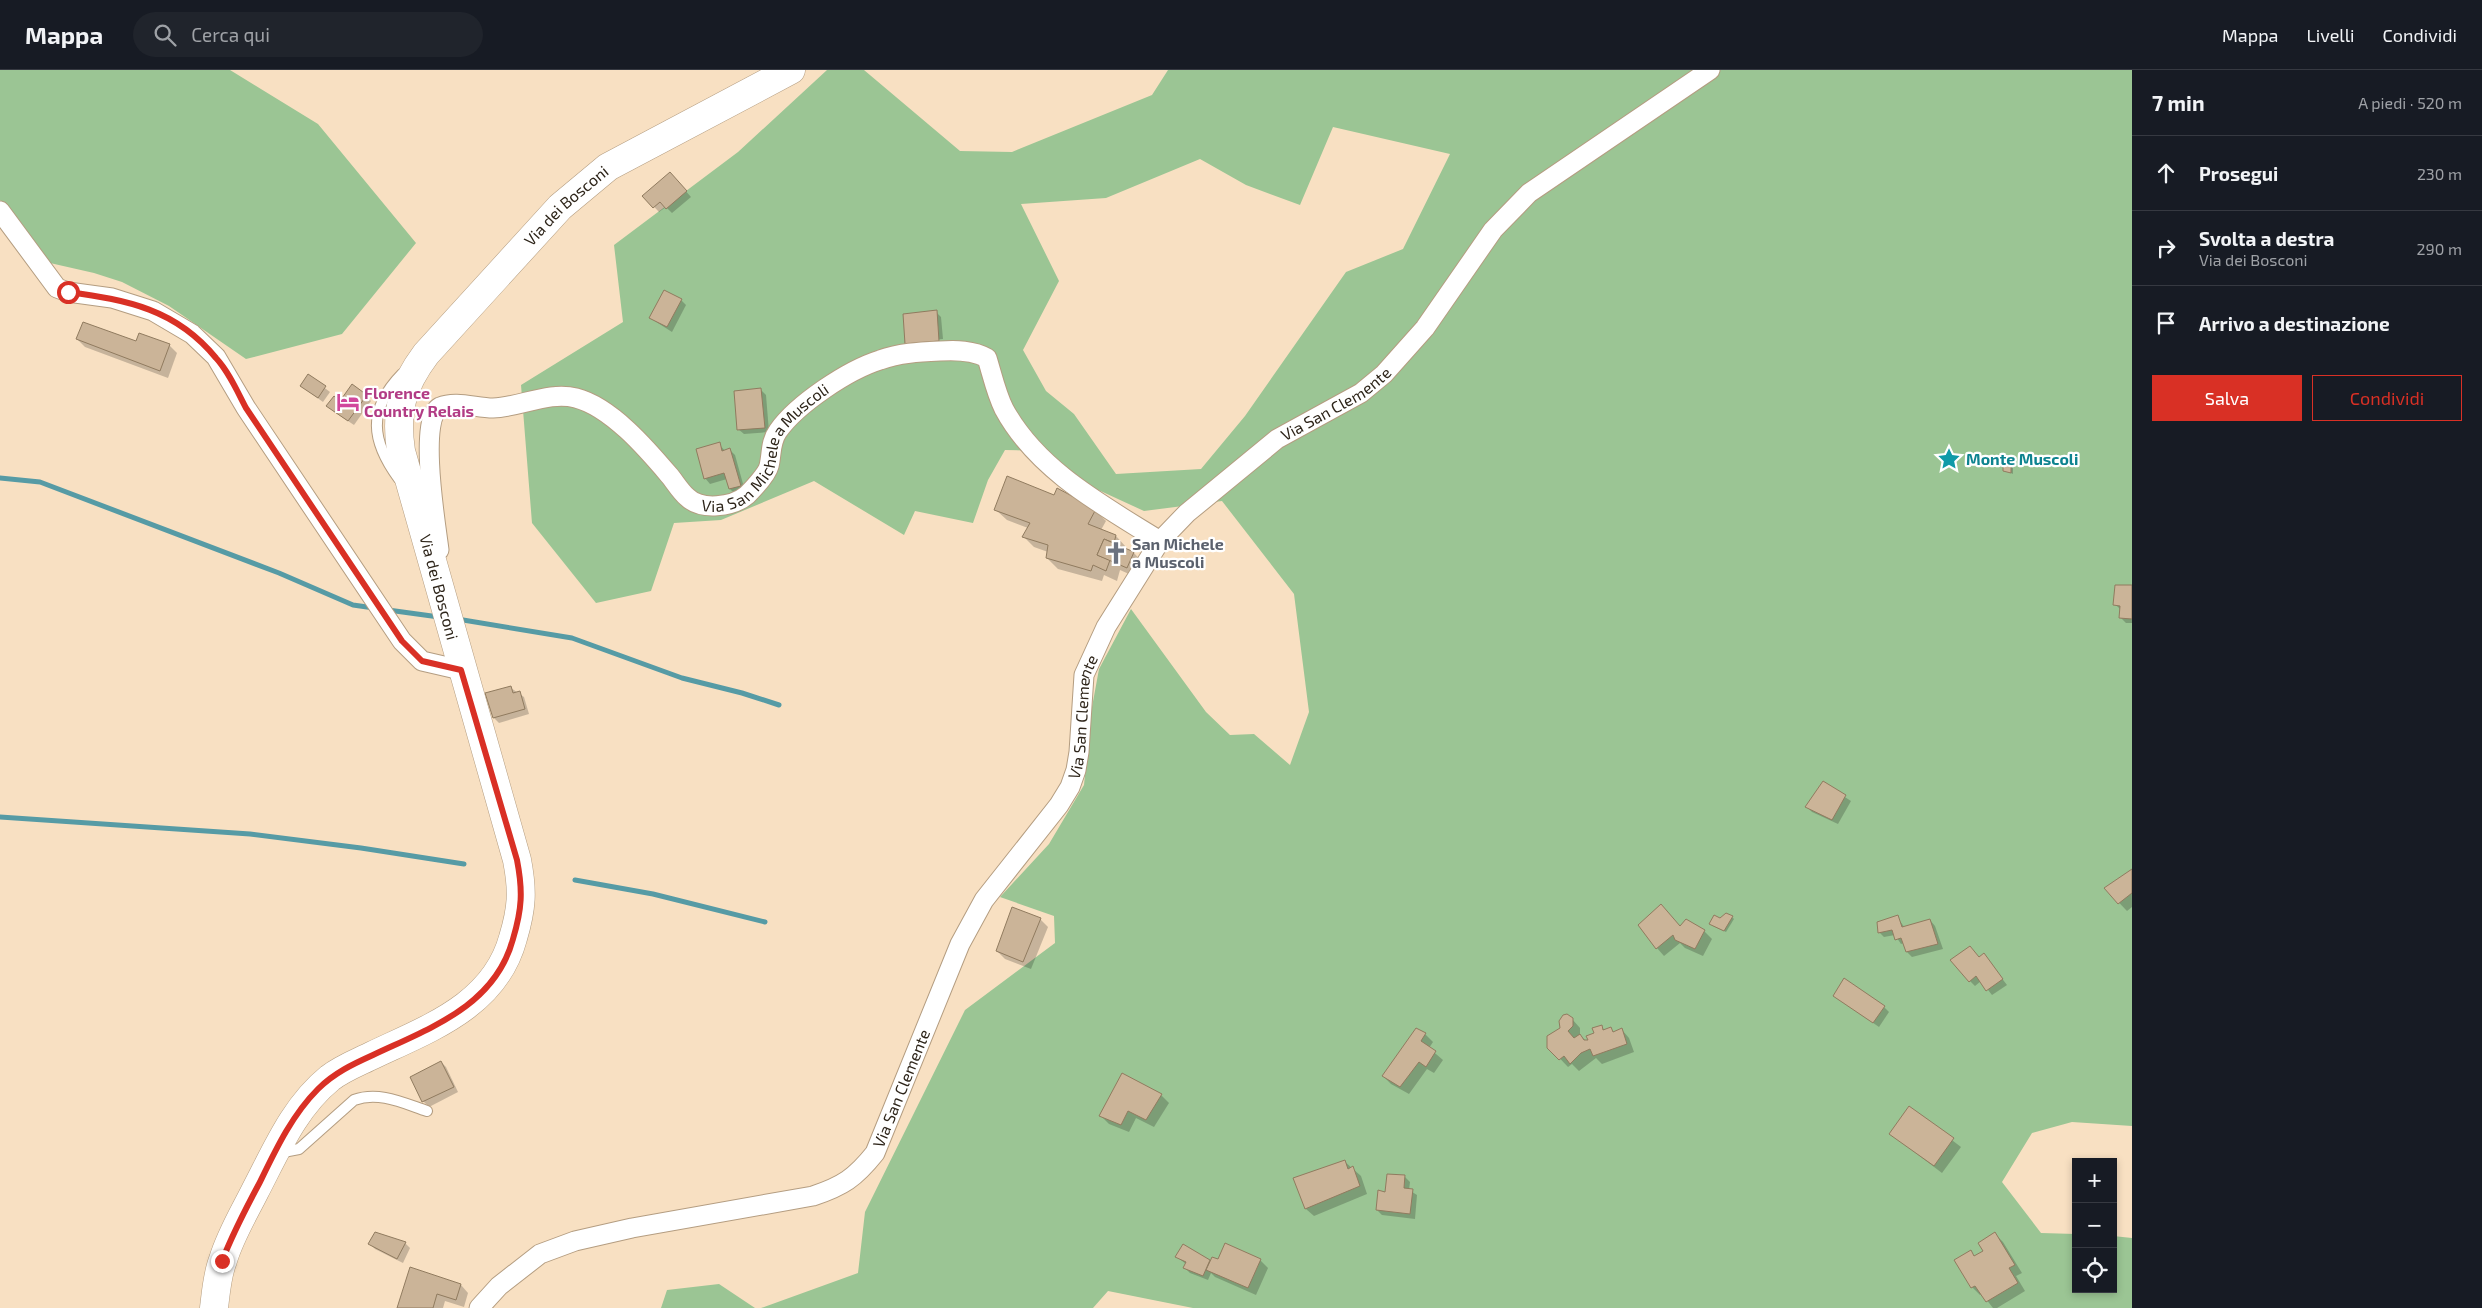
<!DOCTYPE html>
<html lang="it">
<meta charset="utf-8">
<style>
:root{--surface:#171b24;--page:#20242c;--text:#f1f3f6;--muted:#9ea1a6;--line:#363941;--accent:#d93025}
body{margin:0;font-family:"Exo 2",sans-serif;background:var(--page);color:var(--text)}
.controls{position:absolute;right:15px;bottom:15px;display:grid;overflow:hidden;border-radius:0px;box-shadow:0 2px 8px #0003}
.controls button{width:45px;height:45px;display:grid;place-items:center;padding:0;border:0;border-bottom:1px solid var(--line);background:var(--surface);color:var(--text);font:25px sans-serif}
.stop{position:absolute;width:15px;height:15px;margin:-11px;border:4px solid #d93025;border-radius:50%;background:#fff}
.stop.end{background:#d93025;border-color:#fff;box-shadow:0 1px 5px #0008}
.list{margin:0;padding:0;list-style:none}
h2{display:flex;justify-content:space-between;align-items:center;height:65px;margin:0;padding:0 20px;font-size:21px}
h2 small{font-size:16px;font-weight:400;color:var(--muted)}
.list li{display:grid;grid-template-columns:32px 1fr auto;gap:15px;align-items:center;box-sizing:border-box;height:75px;padding:0 20px;border-top:1px solid var(--line)}
.list b{display:block;font-size:19px;white-space:nowrap}
.list p{margin:0;font-size:16px;white-space:nowrap;color:var(--muted)}
.list em{font-size:16px;font-style:normal;color:var(--muted)}
.actions{display:flex;gap:10px;padding:15px 20px}
.actions a{flex:1;padding:11px 0;border:1px solid var(--accent);border-radius:0px;text-align:center;font-size:18px;color:var(--accent)}
.actions .main{background:var(--accent);color:#fff}
.icon{flex:none;width:28px;height:28px;fill:none;stroke:currentColor;stroke-width:2;stroke-linecap:round;stroke-linejoin:round}
.map{position:relative;flex:none;width:2132px;height:1238px;overflow:hidden}
header{display:flex;align-items:center;gap:30px;box-sizing:border-box;height:70px;padding:0 25px;background:var(--surface);border-bottom:1px solid var(--line)}
header strong{font-size:24px}
nav{display:flex;gap:28px;margin-inline-start:auto;font-size:18px}
.search{width:350px;height:45px;background:var(--page);display:flex;align-items:center;gap:12px;box-sizing:border-box;padding:0 18px;border-radius:28px;color:var(--muted);font-size:19px}
main{display:flex}
aside{flex:1;background:var(--surface)}
.map>svg:first-child{display:block}
</style>
<header>
<strong>Mappa</strong>
<div class="search"><svg class="icon" aria-label="search" viewBox="0 0 24 24"><circle cx="10" cy="10" r="6"/><path d="M15 15l6 6"/></svg>Cerca qui</div>
<nav><a>Mappa</a><a>Livelli</a><a>Condividi</a></nav>
</header>
<main>
<div class="map">
<svg width="2132" height="1238" viewBox="0 0 2132 1238">
<rect width="100%" height="100%" fill="#f8e0c2"/>
<g fill="#9bc594" fill-rule="evenodd">
<path d="M0 0H230L318 54 416 173 342 264 246 289 169 236 122 212 94 203 50 193 38 186 0 130Z"/>
<path d="M827 0H864L960 81 1012 82 1152 25 1168 0H2132V1056L2072 1052 2032 1063 2002 1112 2041 1163 2076 1164V1219H2113V1166L2132 1168V1238H1193L1108 1221 1093 1238H761L858 1203 865 1142 965 940 1055 873 1054 846 1000 827 1049 774 1084 715 1092 637 1099 599 1131 539 1206 642 1230 665 1254 664 1290 695 1309 642 1294 524 1222 431 1144 441 1094 418 1044 381 1005 380 988 410 973 453 915 441 904 465 814 411 721 450 674 453 651 521 596 533 532 453 521 315 623 252 614 175 738 82ZM1333 57 1450 84 1403 179 1346 202 1245 346 1201 399 1116 404 1074 344 1046 321 1023 280 1059 211 1021 134 1106 128 1200 89 1246 115 1300 135Z"/>
<path d="M719 1214 755 1238H661L667 1220Z"/>
</g>
<g fill="#0003">
<path d="M675 109 691 127 672 143 666 137 659 142 644 126Z"/>
<path d="M681 230 686 235 672 262 650 248Z"/>
<path d="M936 242 941 247 943 269 909 272 911 278 906 273Z"/>
<path d="M77 269 169 275 177 283 168 308 85 277Z"/>
<path d="M309 306 330 322 323 332 301 316Z"/>
<path d="M761 320 766 325 769 362 744 364 738 359Z"/>
<path d="M366 326 371 331 354 355 333 341 340 332Z"/>
<path d="M719 374 725 381 730 380 735 385 745 421 735 424 730 419 727 409 710 414 705 408Z"/>
<path d="M2011 396 2013 398V404L2004 400Z"/>
<path d="M996 440H1095L1106 451 1101 460 1116 466 1126 477 1125 480 1134 483 1144 494 1138 508 1120 500 1117 511 1104 505 1102 511 1058 499 1047 488 1048 482 1034 477 1024 467 1028 458 1007 450Z"/>
<path d="M2132 517V553H2126L2121 548V540L2115 534Z"/>
<path d="M511 618 524 627 529 644 499 653 494 648Z"/>
<path d="M1823 713 1851 731 1838 754 1812 742 1807 737Z"/>
<path d="M2132 800V837L2127 841 2106 819Z"/>
<path d="M1732 847 1734 849 1726 862 1713 856 1720 849Z"/>
<path d="M1897 847 1905 858 1930 850 1935 856 1943 879 1912 887 1907 882 1904 873 1901 874 1895 865 1884 867 1879 862Z"/>
<path d="M1040 849 1048 857 1031 899 1005 889 997 881Z"/>
<path d="M1680 857 1704 861 1712 869 1703 886 1685 878 1680 873 1664 886 1657 878Z"/>
<path d="M1984 885 2007 915 1992 925 1981 911 1975 916 1970 911 1979 888Z"/>
<path d="M1834 926 1884 937 1889 942 1879 957Z"/>
<path d="M1572 949 1580 958V965L1586 971H1590L1601 957 1605 960 1610 959 1615 963 1622 960 1629 968 1634 982 1602 994 1596 988 1579 1001 1572 994 1568 997 1549 977Z"/>
<path d="M1425 964 1433 972 1429 978 1443 990 1434 1003 1427 999 1409 1024 1391 1014 1383 1006Z"/>
<path d="M441 992 446 997 458 1022 429 1037 424 1032 411 1007Z"/>
<path d="M1161 1025 1169 1033 1154 1057 1136 1048 1129 1062 1109 1054 1101 1046Z"/>
<path d="M1910 1038 1961 1077 1942 1103 1891 1064Z"/>
<path d="M1344 1091 1361 1106 1367 1124 1314 1146 1306 1139Z"/>
<path d="M1405 1107 1410 1112 1409 1120 1417 1125 1415 1149 1382 1145 1377 1140 1386 1123Z"/>
<path d="M1995 1164 2003 1172 2022 1203 2016 1206 2025 1221 1997 1238H1993L1982 1224 1980 1225 1972 1217 1970 1182 1975 1187 1984 1181Z"/>
<path d="M405 1173 410 1178 403 1193 375 1179 370 1174Z"/>
<path d="M1177 1187 1210 1193 1260 1190 1268 1198 1256 1225 1215 1207 1211 1203 1208 1210 1190 1203 1185 1198 1186 1194Z"/>
<path d="M411 1199 461 1215 468 1223 464 1237 445 1231 443 1238H398Z"/>
</g>
<g fill="none" stroke-linecap="round" stroke-linejoin="round">
<g stroke="#569ba5" stroke-width="5">
<path d="M0 408 40 412 279 503 353 535 374 538"/>
<path d="M388 540 439 547"/>
<path d="M457 549 572 568 682 608 742 623 779 635"/>
<path d="M0 747 250 764 361 778 464 794"/>
<path d="M575 810 653 824 765 852"/>
</g>
</g>
<g fill="#cbb498" stroke="#907b5f">
<path d="M670 102 687 121 666 139 660 132 653 138 642 126Z"/>
<path d="M664 220 682 229 667 257 649 248Z"/>
<path d="M937 240 939 271 905 274 903 244Z"/>
<path d="M83 252 136 271 139 263 170 274 160 301 76 269Z"/>
<path d="M308 304 326 316 318 328 300 316Z"/>
<path d="M352 314 367 325 348 351 326 336 334 326 340 331Z"/>
<path d="M761 318 765 358 737 360 734 321Z"/>
<path d="M720 372 722 381 730 378 741 416 729 419 724 403 704 409 696 379Z"/>
<path d="M2003 394 2011 395V403L2003 401Z"/>
<path d="M1007 406 1054 425 1057 418 1096 439 1088 454 1116 465 1114 473 1104 469 1097 485 1110 490 1106 501 1093 495 1091 501 1046 488 1048 475 1022 467 1030 453 994 440Z"/>
<path d="M1104 469 1134 482 1127 498 1097 485Z"/>
<path d="M2115 515H2132V549L2119 548 2120 536 2113 535Z"/>
<path d="M511 616 513 623 520 621 525 639 493 648 485 623Z"/>
<path d="M1823 711 1846 725 1832 750 1805 737Z"/>
<path d="M2132 799V823L2118 834 2104 818Z"/>
<path d="M1661 834 1680 856 1686 849 1705 860 1695 879 1675 870 1673 865 1656 879 1638 855Z"/>
<path d="M1012 837 1041 848 1023 892 996 881Z"/>
<path d="M1726 843 1733 846 1724 861 1709 854 1714 845 1720 848Z"/>
<path d="M1898 845 1902 857 1930 849 1938 874 1906 882 1901 868 1895 870 1892 860 1878 863 1877 852Z"/>
<path d="M1970 876 1979 887 1984 883 2003 909 1986 921 1976 906 1969 912 1950 890Z"/>
<path d="M1844 908 1885 936 1873 953 1833 926Z"/>
<path d="M1567 944 1573 948V956L1568 961 1574 968 1580 964 1584 970H1588L1586 966 1594 963 1592 958 1602 955 1603 960 1611 957 1613 962 1622 958 1627 974 1593 986 1590 979 1581 983 1570 994 1564 986 1559 990 1547 978V966L1560 958 1559 951 1563 945Z"/>
<path d="M1416 958 1426 963 1421 971 1436 981 1426 997 1419 992 1400 1017 1382 1006Z"/>
<path d="M441 991 454 1017 422 1032 410 1007Z"/>
<path d="M1122 1003 1162 1024 1146 1050 1128 1041 1121 1055 1099 1046Z"/>
<path d="M1909 1036 1954 1068 1934 1096 1889 1064Z"/>
<path d="M1345 1090 1348 1099 1353 1096 1360 1116 1305 1139 1293 1108Z"/>
<path d="M1387 1104 1405 1105 1404 1118 1413 1119 1410 1144 1376 1140 1378 1120 1385 1122Z"/>
<path d="M375 1162 406 1172 397 1189 368 1174Z"/>
<path d="M1995 1162 2015 1195 2009 1198 2018 1213 1986 1232 1975 1216 1971 1218 1954 1190 1971 1180 1974 1186 1983 1181 1978 1173Z"/>
<path d="M1225 1173 1261 1189 1248 1218 1206 1200 1212 1187 1218 1189Z"/>
<path d="M1183 1174 1210 1190 1203 1206 1183 1198 1186 1192 1175 1187Z"/>
<path d="M410 1197 461 1214 456 1230 437 1224 433 1238H397Z"/>
</g>
<g fill="none" stroke-linecap="round" stroke-linejoin="round">
<defs>
<g id="lane">
<path d="M399 409C371 371 367 340 402 304"/>
<path d="M278 1083 299 1079 354 1030C379 1021 403 1033 427 1041"/>
</g>
<g id="street">
<path d="M0 141 57 218 68 222 112 228 153 241 192 264 216 287 246 338 402 571 422 591 461 600"/>
<path id="s1" d="M439 480C436 456 418 348 440 337 456 330 476 338 493 338 521 337 549 321 576 328 611 337 647 379 669 405 675 412 680 421 687 427 701 441 733 437 747 425 753 419 767 404 769 396 772 384 770 372 778 361 797 334 848 300 880 290 899 283 919 282 940 281 956 280 973 280 987 288 992 304 996 323 1004 339 1037 400 1102 435 1160 471"/>
<path id="s2" d="M479 1238 499 1216 540 1184 575 1171 632 1158 813 1126C843 1116 855 1108 875 1083L960 874 984 830 1059 735 1070 717 1076 700 1079 682 1084 605 1106 557 1160 471 1187 443 1277 369 1361 323 1384 304 1425 258 1493 160 1529 123 1710 0"/>
</g>
<g id="secondary">
<path id="s3" d="M214 1238C216 1222 217 1205 223 1190 230 1166 244 1143 255 1121 276 1081 294 1037 330 1008 343 998 359 992 373 985 430 958 495 935 513 868 522 838 523 821 517 790L401 381C395 341 402 316 426 284L560 137 608 97 791 0"/>
</g>
</defs>
<use href="#lane" stroke="#b49d81" stroke-width="12"/>
<use href="#street" stroke="#b49d81" stroke-width="21"/>
<use href="#secondary" stroke="#b49d81" stroke-width="29"/>
<use href="#lane" stroke="#fff" stroke-width="10"/>
<use href="#street" stroke="#fff" stroke-width="19"/>
<use href="#secondary" stroke="#fff" stroke-width="28"/>
</g>
<g fill="none" stroke-linecap="round" stroke-linejoin="round">
<path stroke="#d93025" stroke-width="6" d="M68 222C127 230 176 239 216 288 229 302 237 321 246 338L402 571 422 591 461 600 517 790C523 821 522 839 513 869 495 936 430 958 373 985 353 994 334 1003 318 1019 292 1045 276 1079 260 1112 246 1138 233 1163 222 1191"/>
</g>
<defs>
<symbol id="hotel-bare" viewBox="-9 -9 18 18"><path d="M-6-4.5h1.5V1H6V5H4.5V3h-9V5H-6ZM-4 0a1.8 1.8 0 1 1 3.6 0ZM.5 0V-2.5h3Q6-2.5 6 0Z" fill="#d1479c" stroke="#fff" stroke-width="2.5" paint-order="stroke"/></symbol>
<symbol id="sight-bare" viewBox="-9 -9 18 18"><path d="M0-6L1.8-2.2L6-1.7L2.9 1.2L3.7 5.4L0 3.3L-3.7 5.4L-2.9 1.2L-6-1.7L-1.8-2.2Z" fill="#0f9aa8" stroke="#fff" stroke-width="2.5" paint-order="stroke"/></symbol>
<symbol id="church-bare" viewBox="-9 -9 18 18"><path d="M-1.2-6h2.4v3.5h3.3v2.4h-3.3V6h-2.4V-.1h-3.3v-2.4h3.3Z" fill="#6b7280" stroke="#fff" stroke-width="2.5" paint-order="stroke"/></symbol>
</defs>
<g fill-rule="evenodd">
<use href="#hotel-bare" x="332" y="316" width="32" height="32"/>
<use href="#sight-bare" x="1933" y="373" width="32" height="32"/>
<use href="#church-bare" x="1100" y="467" width="32" height="32"/>
</g>
<g text-anchor="middle" stroke-width="4.5" stroke-linejoin="round" paint-order="stroke">
<g font-size="16" fill="#2e251a" stroke="#fff">
<text dy="6" stroke="none"><textPath href="#s3" startOffset="1312">Via dei Bosconi</textPath></text>
<text dy="6" stroke="none"><textPath href="#s2" startOffset="1348">Via San Clemente</textPath></text>
<text dy="6" stroke="none"><textPath href="#s1" startOffset="545">Via San Michele a Muscoli</textPath></text>
<text transform="translate(439 517) rotate(75)" y="6">Via dei Bosconi</text>
<text dy="6" stroke="none"><textPath href="#s2" startOffset="928">Via San Clemente</textPath></text>
<text dy="6" stroke="none"><textPath href="#s2" startOffset="508">Via San Clemente</textPath></text>
</g>
<g font-size="16" font-weight="bold" fill="#b23c85" stroke="#fff" text-anchor="start">
<text x="364" y="329">Florence<tspan x="364" dy="18">Country Relais</tspan></text>
</g>
<g font-size="16" font-weight="bold" fill="#0d838f" stroke="#fff" text-anchor="start">
<text x="1966" y="395">Monte Muscoli</text>
</g>
<g font-size="16" font-weight="bold" fill="#5b616d" stroke="#fff" text-anchor="start">
<text x="1132" y="480">San Michele<tspan x="1132" dy="18">a Muscoli</tspan></text>
</g>
</g>
</svg>
<div class="controls">
<button>+</button>
<button>−</button>
<button><svg class="icon" aria-label="locate" viewBox="0 0 24 24"><circle cx="12" cy="12" r="6"/><path d="M12 2v4M12 18v4M2 12h4M18 12h4"/></svg></button>
</div>
<div class="stop" style="left:68px;top:222px"></div>
<div class="stop end" style="left:222px;top:1191px"></div>
</div>
<aside>
<h2>7 min<small>A piedi · 520 m</small></h2>
<ul class="list">
<li><svg class="icon" aria-label="ahead" viewBox="0 0 24 24"><path d="M12 20V5M6 11l6-6 6 6"/></svg><div><b>Prosegui</b></div><em>230 m</em></li>
<li><svg class="icon" aria-label="right" viewBox="0 0 24 24"><path d="M7 20v-9h11M14 6l5 5-5 5"/></svg><div><b>Svolta a destra</b><p>Via dei Bosconi</p></div><em>290 m</em></li>
<li><svg class="icon" aria-label="arrive" viewBox="0 0 24 24"><path d="M6 21V4h12l-3 4 3 4H6"/></svg><div><b>Arrivo a destinazione</b></div></li>
</ul>
<div class="actions"><a class="main">Salva</a><a>Condividi</a></div>
</aside>
</main>
